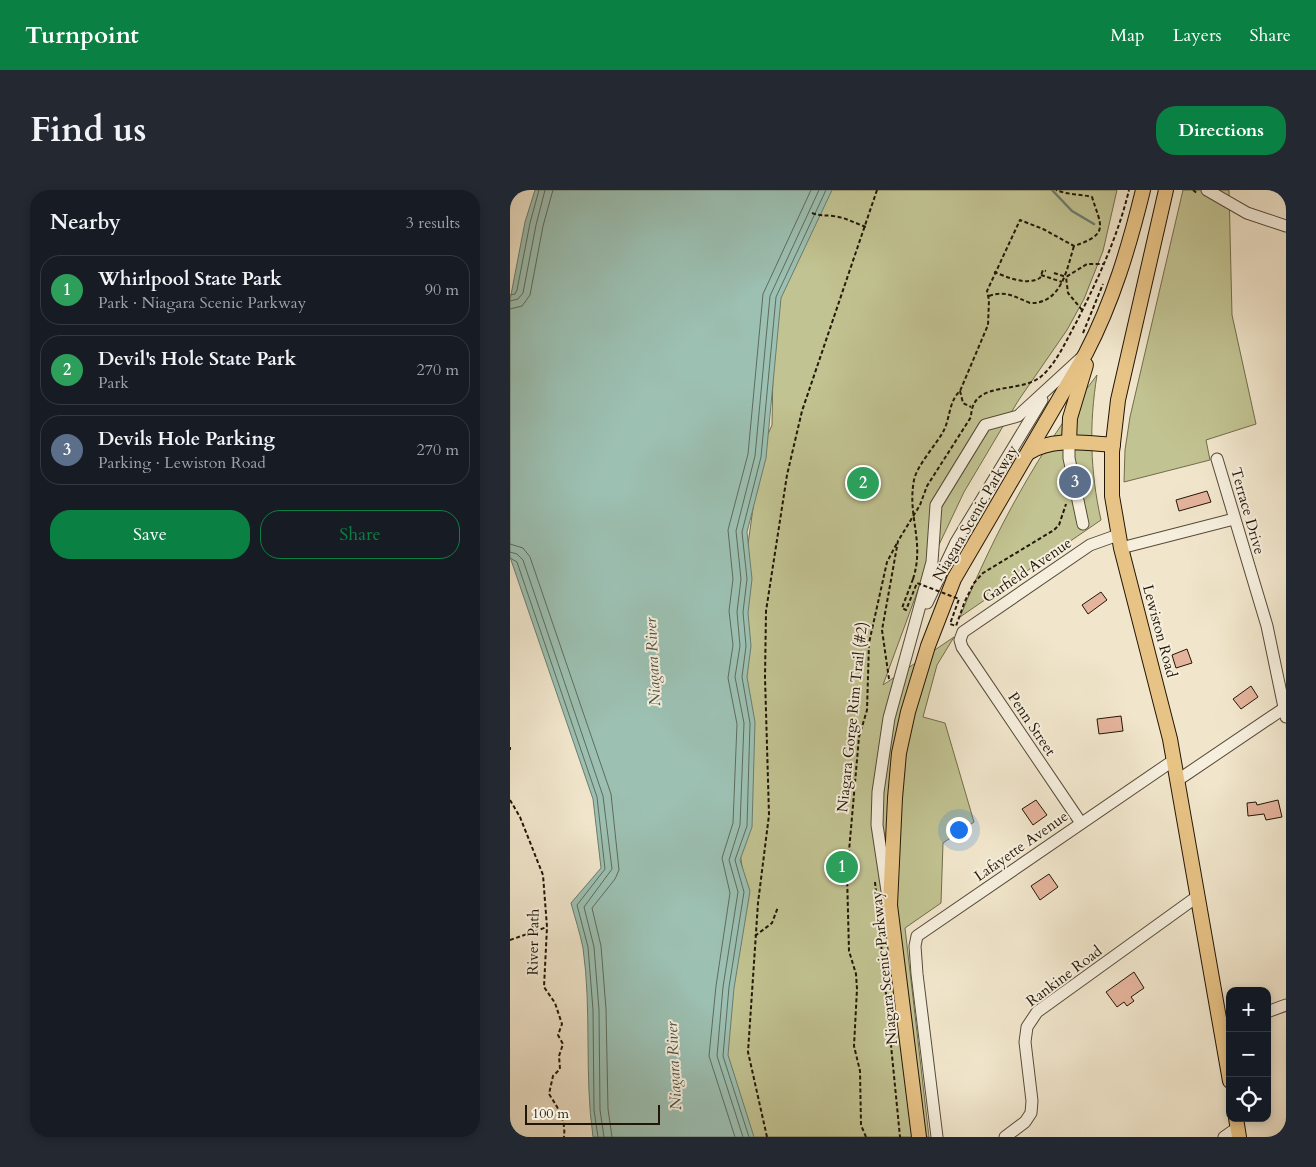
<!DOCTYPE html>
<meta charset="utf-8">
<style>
:root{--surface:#171b24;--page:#242831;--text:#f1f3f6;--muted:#9ea1a6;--line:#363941;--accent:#0b8043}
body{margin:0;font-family:Cardo,serif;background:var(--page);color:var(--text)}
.controls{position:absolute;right:15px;bottom:15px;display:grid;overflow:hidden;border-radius:10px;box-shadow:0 2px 8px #0003}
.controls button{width:45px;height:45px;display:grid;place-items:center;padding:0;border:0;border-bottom:1px solid var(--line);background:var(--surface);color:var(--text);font:25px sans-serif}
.scale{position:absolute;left:15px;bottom:12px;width:135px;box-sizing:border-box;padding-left:5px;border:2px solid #221606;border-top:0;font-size:14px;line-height:18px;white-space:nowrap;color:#221606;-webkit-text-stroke:4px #f6efde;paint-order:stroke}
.you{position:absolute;left:448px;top:639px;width:18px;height:18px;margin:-12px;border:4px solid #fff;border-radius:50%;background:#1a73e8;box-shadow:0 0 0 8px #1a73e833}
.badge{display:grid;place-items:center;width:32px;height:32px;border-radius:50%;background:var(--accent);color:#fff;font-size:16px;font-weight:700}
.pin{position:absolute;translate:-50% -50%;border:2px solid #fff;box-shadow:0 1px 5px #0006}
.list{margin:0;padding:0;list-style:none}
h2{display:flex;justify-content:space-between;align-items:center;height:65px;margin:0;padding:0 20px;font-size:21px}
h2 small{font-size:16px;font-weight:400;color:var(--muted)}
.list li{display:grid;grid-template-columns:32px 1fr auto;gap:15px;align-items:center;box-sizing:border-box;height:70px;margin:0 10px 10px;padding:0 10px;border:1px solid var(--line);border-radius:20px}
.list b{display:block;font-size:19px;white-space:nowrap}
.list p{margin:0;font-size:16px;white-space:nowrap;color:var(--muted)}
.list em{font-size:16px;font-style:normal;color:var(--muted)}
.actions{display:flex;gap:10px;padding:15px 20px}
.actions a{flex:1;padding:11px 0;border:1px solid var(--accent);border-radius:20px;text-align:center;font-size:18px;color:var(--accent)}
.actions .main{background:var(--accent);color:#fff}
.icon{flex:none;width:28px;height:28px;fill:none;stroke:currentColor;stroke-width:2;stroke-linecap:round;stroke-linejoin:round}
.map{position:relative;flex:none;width:776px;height:947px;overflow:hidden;border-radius:20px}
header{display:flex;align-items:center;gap:30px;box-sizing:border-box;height:70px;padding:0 25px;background:var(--accent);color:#fff}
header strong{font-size:24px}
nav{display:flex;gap:28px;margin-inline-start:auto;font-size:18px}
.intro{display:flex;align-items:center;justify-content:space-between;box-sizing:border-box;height:120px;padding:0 30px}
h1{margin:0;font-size:35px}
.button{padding:12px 22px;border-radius:20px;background:var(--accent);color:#fff;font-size:18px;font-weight:700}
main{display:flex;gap:30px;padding:0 30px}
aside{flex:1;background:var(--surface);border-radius:20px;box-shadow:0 2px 8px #0003}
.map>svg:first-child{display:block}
</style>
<header>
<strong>Turnpoint</strong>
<nav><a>Map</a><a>Layers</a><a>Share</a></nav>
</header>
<div class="intro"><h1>Find us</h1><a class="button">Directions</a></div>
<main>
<aside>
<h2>Nearby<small>3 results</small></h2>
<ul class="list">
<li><span class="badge" style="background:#2e9e5b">1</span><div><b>Whirlpool State Park</b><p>Park · Niagara Scenic Parkway</p></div><em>90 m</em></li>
<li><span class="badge" style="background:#2e9e5b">2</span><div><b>Devil's Hole State Park</b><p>Park</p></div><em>270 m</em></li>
<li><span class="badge" style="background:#5c6f8a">3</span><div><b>Devils Hole Parking</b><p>Parking · Lewiston Road</p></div><em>270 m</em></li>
</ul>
<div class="actions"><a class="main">Save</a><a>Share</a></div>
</aside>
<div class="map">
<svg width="776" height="947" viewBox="0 0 776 947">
<rect width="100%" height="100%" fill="#f1e6cc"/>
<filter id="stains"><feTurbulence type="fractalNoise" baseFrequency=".004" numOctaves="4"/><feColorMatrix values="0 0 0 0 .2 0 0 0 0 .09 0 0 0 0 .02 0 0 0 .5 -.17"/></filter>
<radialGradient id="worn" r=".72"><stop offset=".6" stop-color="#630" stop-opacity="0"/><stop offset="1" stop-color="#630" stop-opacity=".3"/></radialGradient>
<g fill="#c2c392" stroke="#726c4c">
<path d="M308 0H607L593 61 574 109 557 140 508 211 454 302 409 397 373 495 444 447 427 475 413 527 435 533 464 632 433 653 431 713 395 738 419 947H243L215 857 235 697 229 656 236 369 251 260 262 235 264 122Z"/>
<path d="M673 0H719L722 125 746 234 696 250 700 270 614 292 615 260 620 227Z"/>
<path d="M587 185C579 234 580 281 591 330L450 427C485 340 530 260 587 185Z"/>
</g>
<path fill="#9cc0b2" stroke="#6b7c6d" d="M25 0H322L271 108 256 268 237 342 242 389 238 423 241 456 237 487 245 532 242 637 230 670 240 701 224 798 218 865 244 947H83C74 884 82 821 73 758 70 743 65 728 61 713L91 678 83 609 0 367V110L15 32Z"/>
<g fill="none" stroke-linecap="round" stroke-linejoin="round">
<g stroke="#5f6b5c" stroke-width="1">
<path d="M0 105 5 104 7 100 20 33 29 0"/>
<path d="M0 111 8 109 13 103 26 35 35 0"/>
<path d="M0 119 12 116 20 105 33 36 43 0"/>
<path d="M0 354 13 358 20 367 101 604 109 680 105 689 82 718 91 756 96 819 98 919 102 947"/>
<path d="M0 362 7 364 13 370 93 606 102 679 74 717 84 757 89 820 90 920 94 947"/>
<path d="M0 368 7 372 87 607 95 679 67 715 78 757 83 820 84 920 88 947"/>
<path d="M225 947 199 866 206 796 220 703 212 668 223 633 227 534 218 488 223 455 219 421 223 389 218 340 238 264 253 104 301 0"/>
<path d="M233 947 207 866 213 797 228 702 219 670 230 635 234 533 225 487 230 456 227 422 231 389 226 341 245 266 260 106 309 0"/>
<path d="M239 947 213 866 219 797 234 702 225 670 237 636 240 533 232 487 236 456 233 422 237 389 232 342 251 267 266 107 316 0"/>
</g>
<path stroke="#6b7c6d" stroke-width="2.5" d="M542 0 562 21 584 34"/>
</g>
<g fill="#e5b49d" stroke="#221606">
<path d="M697 301 701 312 669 321 666 310Z"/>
<path d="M591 402 597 410 578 424 572 415Z"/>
<path d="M677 459 682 473 666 478 662 465Z"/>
<path d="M741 496 748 507 731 519 723 509Z"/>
<path d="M611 526 613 541 589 544 587 529Z"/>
<path d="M526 610 537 625 523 635 512 619Z"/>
<path d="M768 610 772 627 756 630 754 624 738 626 737 613 746 612 747 615Z"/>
<path d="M539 684 548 697 530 710 521 696Z"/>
<path d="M624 782 634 798 621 807 624 811 617 816 614 812 607 817 596 802Z"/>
</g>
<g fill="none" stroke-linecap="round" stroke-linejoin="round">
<defs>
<g id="minor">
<path d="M697 0 737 23 776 36"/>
<path d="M559 252V268L573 334"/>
<path d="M707 269 757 436 776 527"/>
<path d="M611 358 724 329"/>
<path d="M417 413 446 352 532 210"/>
<path d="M668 590 776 517"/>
<path d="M571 633 452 457 450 450 453 442 580 355 608 345"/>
<path d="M377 701 367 635 368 602 379 528 422 372 426 315 475 235 508 226 570 169"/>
<path d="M757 822 776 815"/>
<path d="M427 947 407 784 405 756 407 746 664 570"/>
<path d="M495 947 515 932 521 923 522 911 515 852 517 837 527 822 688 706"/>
<path d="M714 947 727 938"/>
</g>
<g id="major">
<path d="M656 0 608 210 602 262V306L611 358 660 549 720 891"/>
<path d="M559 252 560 228 576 175"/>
<path d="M518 263C542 247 576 253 603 255"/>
<path d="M726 928 729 947"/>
<path d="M409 947 380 715 385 608 389 563 398 522 418 456 444 389 576 163C603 111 619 57 633 0"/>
</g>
</defs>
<use href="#minor" stroke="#564a38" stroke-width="13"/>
<use href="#major" stroke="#221606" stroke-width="16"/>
<g stroke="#221606" stroke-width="2" stroke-dasharray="4 2.5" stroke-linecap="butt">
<path d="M683 0 688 4"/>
<path d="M302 23C310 26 315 25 323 26 334 27 345 33 356 37"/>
<path d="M484 82C497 87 516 96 530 88L533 80 536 81"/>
<path d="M544 83 556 87"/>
<path d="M531 85 552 92"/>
<path d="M479 106C496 100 505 107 520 113 552 114 557 78 564 56"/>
<path d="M572 120 558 103 556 87 577 74H593"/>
<path d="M573 143 593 94"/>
<path d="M450 201 453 213 461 217"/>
<path d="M403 389C415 352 397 326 404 290 407 275 427 254 434 240 440 228 439 211 450 201L478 135 479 110 477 101 510 30 533 39 564 56C600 44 591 36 582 7 570 4 558 5 546 0"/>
<path d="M455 411 464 393 473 383 544 340 549 335 556 314"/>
<path d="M379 489 372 440 388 351 410 315 417 296 461 227C462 187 513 207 535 183 549 168 557 149 567 131 588 89 608 46 619 0"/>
<path d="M0 557V560"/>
<path d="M0 610 10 627 33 685 37 737 34 797 45 813 52 834 48 845 53 854 49 866 50 879 43 886 39 904C48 918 56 930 54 947"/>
<path d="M365 692 390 947"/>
<path d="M245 746 262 733 268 717"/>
<path d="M0 750 37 737"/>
<path d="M257 947 238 862 248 713 259 625 255 487 256 421 277 285 292 221 367 0"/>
<path d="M356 947 351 935 350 881 344 856 347 799 346 784 339 761 337 684 349 547 357 520 359 453 377 372 387 353"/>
</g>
<use href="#minor" stroke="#f6efde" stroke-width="11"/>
<use href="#major" stroke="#e8c386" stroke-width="14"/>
<path stroke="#221606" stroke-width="2" stroke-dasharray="4 2.5" stroke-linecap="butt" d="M403 389 392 418 396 420 407 393 449 409 440 434 446 436 455 411"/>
</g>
<g text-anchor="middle" stroke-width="4" stroke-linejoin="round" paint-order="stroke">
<g font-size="15" fill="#221606" stroke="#f6efde">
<text transform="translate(738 321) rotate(74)" y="5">Terrace Drive</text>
<text transform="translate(465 323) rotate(-60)" y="5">Niagara Scenic Parkway</text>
<text transform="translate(517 380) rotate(-34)" y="5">Garfield Avenue</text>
<text transform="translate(650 441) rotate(75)" y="5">Lewiston Road</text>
<text transform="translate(342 527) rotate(-84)" y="5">Niagara Gorge Rim Trail (#2)</text>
<text transform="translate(522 534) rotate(56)" y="5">Penn Street</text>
<text transform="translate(511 656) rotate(-35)" y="5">Lafayette Avenue</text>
<text transform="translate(23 752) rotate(-89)" y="5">River Path</text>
<text transform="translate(374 778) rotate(-96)" y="5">Niagara Scenic Parkway</text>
<text transform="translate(554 786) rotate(-37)" y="5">Rankine Road</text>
</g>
<g font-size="16" font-style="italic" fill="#4d5242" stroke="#f6efde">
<text transform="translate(142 472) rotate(-93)" y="6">Niagara River</text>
<text transform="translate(163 876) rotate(-93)" y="6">Niagara River</text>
</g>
</g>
<rect width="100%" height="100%" filter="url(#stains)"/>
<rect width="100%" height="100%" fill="url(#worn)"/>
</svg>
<div class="controls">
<button>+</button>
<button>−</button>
<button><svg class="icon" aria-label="locate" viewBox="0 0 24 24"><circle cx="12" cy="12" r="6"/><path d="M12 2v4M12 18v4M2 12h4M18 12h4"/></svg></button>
</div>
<div class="scale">100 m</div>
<div class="you"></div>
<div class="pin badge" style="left:332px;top:677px;background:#2e9e5b">1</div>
<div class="pin badge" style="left:353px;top:293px;background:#2e9e5b">2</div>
<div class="pin badge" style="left:565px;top:292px;background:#5c6f8a">3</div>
</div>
</main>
